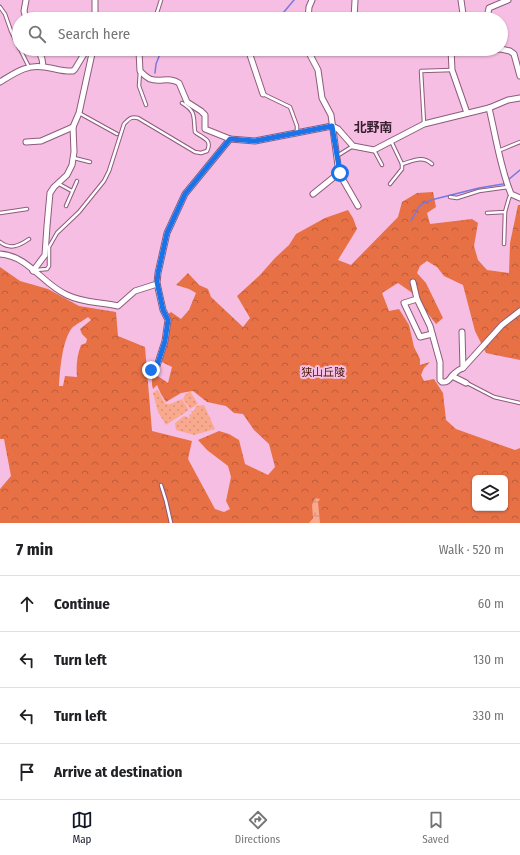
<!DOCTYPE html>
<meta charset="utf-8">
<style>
:root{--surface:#fff;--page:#f2f2f2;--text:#202124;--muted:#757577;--line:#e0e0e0;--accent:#111827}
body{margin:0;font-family:"Fira Sans Condensed","Noto Sans JP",sans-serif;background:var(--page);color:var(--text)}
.controls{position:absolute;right:12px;bottom:12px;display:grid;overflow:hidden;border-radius:6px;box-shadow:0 1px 3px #0004}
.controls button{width:36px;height:36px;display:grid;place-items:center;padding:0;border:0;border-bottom:1px solid var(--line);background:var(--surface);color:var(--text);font:20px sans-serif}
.stop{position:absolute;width:12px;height:12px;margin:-9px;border:3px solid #1a73e8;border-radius:50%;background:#fff}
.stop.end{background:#1a73e8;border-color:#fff;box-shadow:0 1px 4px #0008}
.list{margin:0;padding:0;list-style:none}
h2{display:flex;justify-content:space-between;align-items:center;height:52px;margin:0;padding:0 16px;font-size:17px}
h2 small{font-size:13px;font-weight:400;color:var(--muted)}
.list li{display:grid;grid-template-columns:26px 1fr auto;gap:12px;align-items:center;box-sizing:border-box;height:56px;padding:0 16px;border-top:1px solid var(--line)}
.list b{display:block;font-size:15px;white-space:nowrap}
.list em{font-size:13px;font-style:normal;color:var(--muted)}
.icon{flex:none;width:22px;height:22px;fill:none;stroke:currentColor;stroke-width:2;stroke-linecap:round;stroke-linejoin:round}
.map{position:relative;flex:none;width:520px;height:523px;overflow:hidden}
.search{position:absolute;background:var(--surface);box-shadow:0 1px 3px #0004;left:12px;right:12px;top:12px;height:44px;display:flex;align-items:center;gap:10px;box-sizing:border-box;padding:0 14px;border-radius:22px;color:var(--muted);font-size:15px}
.sheet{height:276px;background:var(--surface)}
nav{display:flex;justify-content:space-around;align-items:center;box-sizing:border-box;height:56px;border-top:1px solid var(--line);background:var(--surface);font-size:11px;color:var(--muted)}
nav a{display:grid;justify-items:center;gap:2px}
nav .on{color:var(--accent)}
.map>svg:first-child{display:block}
</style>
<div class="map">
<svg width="520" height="523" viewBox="0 0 520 523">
<defs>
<pattern id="forest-crowns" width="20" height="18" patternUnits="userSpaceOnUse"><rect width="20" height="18" fill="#e77045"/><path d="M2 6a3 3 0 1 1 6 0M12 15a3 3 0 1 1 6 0" fill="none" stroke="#bc5c3a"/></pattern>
<pattern id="wetland-marsh" width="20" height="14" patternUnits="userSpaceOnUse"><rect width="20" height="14" fill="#f9a98e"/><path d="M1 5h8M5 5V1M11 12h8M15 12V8" fill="none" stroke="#d6917b"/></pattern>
<pattern id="park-dots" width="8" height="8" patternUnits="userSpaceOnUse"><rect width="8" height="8" fill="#f9a98e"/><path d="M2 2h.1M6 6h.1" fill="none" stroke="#d6917b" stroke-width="1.8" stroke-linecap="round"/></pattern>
</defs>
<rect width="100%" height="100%" fill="#f7bee3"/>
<path fill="url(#forest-crowns)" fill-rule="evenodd" d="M433 192 436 207 427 213 430 224 472 219 478 223 474 246 478 260 487 270 509 273 510 243 518 205H520V360L486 353 475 331 463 285 444 276 437 267 427 261 420 266 417 273 426 283 443 318 436 324 411 292 398 283 382 293 389 311 399 309 409 325 414 347 420 359V365L430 362 424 368 421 375 424 381 434 379 443 393 446 420 456 429 515 450 520 448V523H0V489L11 476 4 439H0V267L20 281 48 289 79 306 116 312 118 336 145 347 152 431 192 441 188 459 215 509 224 512 230 509 226 501 231 477 228 466 207 450 198 440 219 431 229 434 239 440 245 464 268 475 275 467 269 444 254 430 243 414 234 413 226 406 207 402 193 391 181 393 166 402 161 394 157 385 153 389 152 385V372L168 383 172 367 160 361 167 315 171 312 181 319 189 310 196 293 189 289 176 285 188 273 199 285 208 289 211 297 243 327 250 318 237 296 260 275 275 258 289 245 296 234 325 218 348 210 353 218 357 229 338 260 351 265 398 217 402 202 417 193ZM88 317 91 320 80 329 82 334 87 339 86 343 81 345C77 356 76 365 77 377L65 376 63 386H59C60 370 62 341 72 328 76 324 83 321 88 317ZM475 478H505V508H475Z"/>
<path fill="url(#wetland-marsh)" d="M315 498 320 499 318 502 320 523H309L313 518 312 505Z"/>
<g fill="url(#park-dots)">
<path d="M157 390C161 393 161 399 166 404H170L182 399 189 410 166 425 158 412 153 393Z"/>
<path d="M190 391 198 404 190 409 183 399 185 395Z"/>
<path d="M204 405 215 429 194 435 176 430 175 423 184 416 190 418 189 415 192 414 191 411H194L196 406Z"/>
</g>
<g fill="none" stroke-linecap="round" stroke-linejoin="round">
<g stroke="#7678e3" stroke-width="1.5">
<path d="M278 19 294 0"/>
<path d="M155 73 156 64 162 49"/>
<path d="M508 180 520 170"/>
<path d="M411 221 418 208 422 204 431 200 479 188 503 184 505 183"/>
</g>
<defs>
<g id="lane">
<path d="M0 7 5 14 11 31 19 48"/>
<path d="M155 19 161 0"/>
<path d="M20 49 29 67"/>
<path d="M140 71 139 86 146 105"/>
<path d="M263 94 290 107 297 126V132"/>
<path d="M79 113 117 134"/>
<path d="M424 123 421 71 452 70"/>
<path d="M391 141 402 164C413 161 422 155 432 164"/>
<path d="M374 150 382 165"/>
<path d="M498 151 520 142"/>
<path d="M337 156 353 146"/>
<path d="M74 158 90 162"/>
<path d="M59 184 72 191"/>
<path d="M390 184 402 169V164"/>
<path d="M450 197 457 198 479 191 508 187"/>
<path d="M66 206 77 181"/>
<path d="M0 213 27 209"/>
<path d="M487 213 505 212 509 198 511 194"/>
<path d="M0 242C10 250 19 246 29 239"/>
<path d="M504 244 505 212"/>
<path d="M36 270 47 269 49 266V247L57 233 79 212 104 181 109 171 124 124C129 119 131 116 138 118L195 152 201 153 207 151C213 139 202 138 195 132 193 117 197 112 182 103"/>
<path d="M467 383 494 397 520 403"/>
<path d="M161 485 166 501 171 523"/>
</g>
<g id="street">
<path d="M95 0V19"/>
<path d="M461 0 463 14 461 19"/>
<path d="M26 19 24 11 26 0"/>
<path d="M308 19 309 7 312 0"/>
<path d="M354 19 355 0"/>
<path d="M483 19 487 18 489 8 508 0"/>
<path d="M38 49 42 59 43 66"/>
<path d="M133 49 139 51 140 71C143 74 146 77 150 79 160 83 169 76 179 83L187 102 201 111 205 115V129L230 139 255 141 332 126 338 129 353 146 374 150 424 124 489 108 508 100 520 98"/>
<path d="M248 49 263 94"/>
<path d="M307 49 318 70 322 98 331 115 339 173 358 206"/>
<path d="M451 49 452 70 467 113"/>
<path d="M482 49 484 51 500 49"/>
<path d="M501 49 510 51 514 54 520 76"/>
<path d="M0 82C15 73 27 64 44 67 54 68 63 72 73 71L75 69 87 49"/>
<path d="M489 108C496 137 500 167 511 194L520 198"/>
<path d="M26 142 41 141 73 127"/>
<path d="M313 194 339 173"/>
<path d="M0 254C29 256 42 284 67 295 83 303 101 302 118 306L135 291 157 284"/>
<path d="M33 271 45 255 47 226 50 193 54 187 67 175 72 165 74 152 73 127 79 113 93 49"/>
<path d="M413 282 417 299 430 326 440 362V380L442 382C449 383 450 377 455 373 457 371 460 369 463 368L462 332"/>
<path d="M417 299 404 303 420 337 432 334"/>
<path d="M463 368 502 325 520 311"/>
<path d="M151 370 156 369 165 341 168 320 163 310 157 283 158 273 167 233 185 194 230 139"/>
<path d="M452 376 466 383"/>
</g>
</defs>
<use href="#lane" stroke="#8d5b7d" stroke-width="4.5"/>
<use href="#street" stroke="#8d5b7d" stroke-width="7"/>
<use href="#lane" stroke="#fff" stroke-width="2.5"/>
<use href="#street" stroke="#fff" stroke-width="5"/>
</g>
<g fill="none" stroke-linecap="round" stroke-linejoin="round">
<path stroke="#1a73e8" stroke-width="5" d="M151 370 156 369 165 341 168 320 163 310 157 282 158 273 167 233 185 194 230 139 255 141 332 126 340 173"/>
</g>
<g text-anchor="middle" stroke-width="4" stroke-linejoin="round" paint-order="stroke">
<g font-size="11" fill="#471908" stroke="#f7bee3">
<text x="323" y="376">狭山丘陵</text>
</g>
<g font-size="13" font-weight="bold" fill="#36202f" stroke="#f7bee3">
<text x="373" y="132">北野南</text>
</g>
</g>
</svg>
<div class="controls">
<button><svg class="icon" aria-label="layers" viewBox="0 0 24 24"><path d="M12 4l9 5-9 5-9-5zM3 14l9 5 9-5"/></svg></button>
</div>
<div class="stop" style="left:340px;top:173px"></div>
<div class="stop end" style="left:151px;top:370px"></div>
<div class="search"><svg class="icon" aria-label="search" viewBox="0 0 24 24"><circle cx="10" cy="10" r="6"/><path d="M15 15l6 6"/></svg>Search here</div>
</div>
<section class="sheet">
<h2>7 min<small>Walk · 520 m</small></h2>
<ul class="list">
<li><svg class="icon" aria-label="ahead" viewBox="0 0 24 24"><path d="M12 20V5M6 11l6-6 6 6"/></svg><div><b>Continue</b></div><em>60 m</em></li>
<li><svg class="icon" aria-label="left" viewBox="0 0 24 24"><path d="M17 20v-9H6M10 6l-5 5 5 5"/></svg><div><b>Turn left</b></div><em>130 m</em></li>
<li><svg class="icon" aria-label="left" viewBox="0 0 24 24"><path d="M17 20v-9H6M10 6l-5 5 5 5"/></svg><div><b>Turn left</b></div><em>330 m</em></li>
<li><svg class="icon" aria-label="arrive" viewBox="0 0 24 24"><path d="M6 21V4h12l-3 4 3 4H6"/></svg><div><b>Arrive at destination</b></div></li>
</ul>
</section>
<nav>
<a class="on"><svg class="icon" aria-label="map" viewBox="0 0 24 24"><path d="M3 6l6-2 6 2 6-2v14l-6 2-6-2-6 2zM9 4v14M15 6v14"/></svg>Map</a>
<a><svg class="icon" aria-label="directions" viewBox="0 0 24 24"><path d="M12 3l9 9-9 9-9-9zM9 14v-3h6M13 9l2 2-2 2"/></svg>Directions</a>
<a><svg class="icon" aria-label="saved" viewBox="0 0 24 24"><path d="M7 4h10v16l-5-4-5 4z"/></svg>Saved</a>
</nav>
